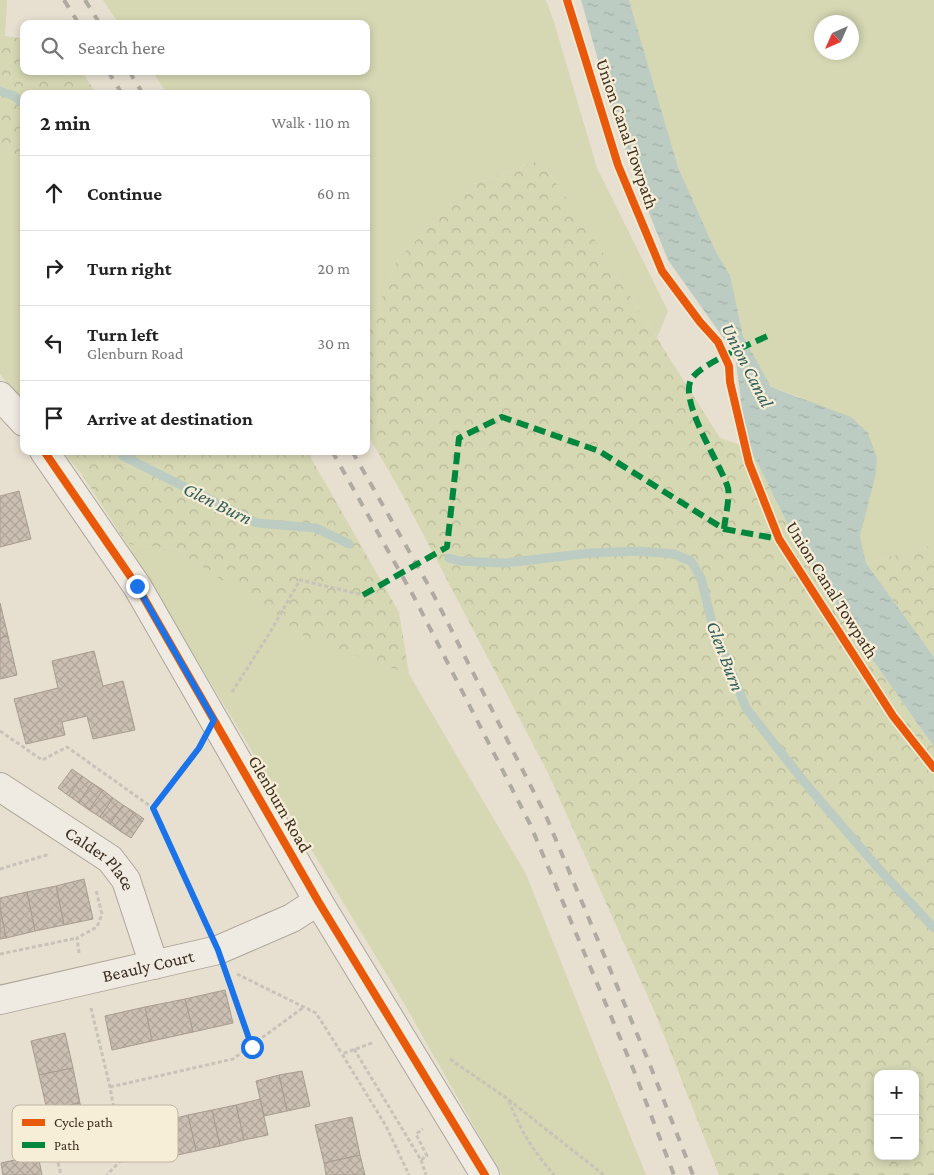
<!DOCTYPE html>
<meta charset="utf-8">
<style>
:root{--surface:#fff;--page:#f2f2f2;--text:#222;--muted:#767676;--line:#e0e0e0}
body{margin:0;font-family:"Crimson Pro",serif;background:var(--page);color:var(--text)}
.controls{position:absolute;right:15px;bottom:15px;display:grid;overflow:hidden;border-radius:10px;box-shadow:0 2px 8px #0003}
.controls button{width:45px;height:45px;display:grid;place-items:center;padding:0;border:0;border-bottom:1px solid var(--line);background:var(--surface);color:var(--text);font:25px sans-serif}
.compass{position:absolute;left:814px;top:15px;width:45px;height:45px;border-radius:50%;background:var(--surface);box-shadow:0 2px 8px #0003;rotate:225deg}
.stop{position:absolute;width:15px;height:15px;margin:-11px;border:4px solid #1a73e8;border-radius:50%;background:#fff}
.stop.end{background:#1a73e8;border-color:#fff;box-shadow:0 1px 5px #0008}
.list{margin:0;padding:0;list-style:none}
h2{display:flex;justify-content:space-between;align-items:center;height:65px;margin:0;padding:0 20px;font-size:21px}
h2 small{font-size:16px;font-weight:400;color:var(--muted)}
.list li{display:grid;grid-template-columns:32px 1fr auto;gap:15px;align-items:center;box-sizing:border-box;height:75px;padding:0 20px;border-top:1px solid var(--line)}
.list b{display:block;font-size:19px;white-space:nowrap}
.list p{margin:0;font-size:16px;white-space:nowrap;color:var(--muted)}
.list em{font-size:16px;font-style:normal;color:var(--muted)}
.icon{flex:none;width:28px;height:28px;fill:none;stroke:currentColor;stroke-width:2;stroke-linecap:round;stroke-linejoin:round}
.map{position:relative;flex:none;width:934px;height:1175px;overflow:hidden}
.search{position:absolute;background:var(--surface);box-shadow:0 2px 8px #0003;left:20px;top:20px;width:350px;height:55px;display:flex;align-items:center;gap:12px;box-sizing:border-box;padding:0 18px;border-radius:10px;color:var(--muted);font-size:19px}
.panel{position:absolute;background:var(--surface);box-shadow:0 2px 8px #0003;left:20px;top:90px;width:350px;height:365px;border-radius:10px}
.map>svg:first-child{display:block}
</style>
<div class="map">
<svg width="934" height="1175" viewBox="0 0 934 1175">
<defs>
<pattern id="forest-crowns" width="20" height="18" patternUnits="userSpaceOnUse" patternTransform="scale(1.25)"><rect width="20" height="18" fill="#d6d7b3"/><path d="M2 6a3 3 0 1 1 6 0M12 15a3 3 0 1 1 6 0" fill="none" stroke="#b9b99a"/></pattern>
<pattern id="water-ripples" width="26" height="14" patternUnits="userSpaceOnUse" patternTransform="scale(1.25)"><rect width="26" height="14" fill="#bcccc2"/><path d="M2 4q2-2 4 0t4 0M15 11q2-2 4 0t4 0" fill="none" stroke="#a2b0a6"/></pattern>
<pattern id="building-cross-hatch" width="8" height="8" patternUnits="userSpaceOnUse" patternTransform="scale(1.25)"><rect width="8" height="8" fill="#cbbfb2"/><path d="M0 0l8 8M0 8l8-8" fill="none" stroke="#afa499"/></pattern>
</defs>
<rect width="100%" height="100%" fill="#e7e0d1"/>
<g fill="#d6d7b3" fill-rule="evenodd">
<path d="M0 0H7L5 36 0 35Z"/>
<path d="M103 0H546L554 22 597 168 668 311 657 338 590 232 540 160 464 188 396 262 368 332 366 333V94H167L152 71H366V24H119Z"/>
<path d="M629 0H934V545L866 563 860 536 866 510 800 397 771 387 743 336 730 275 716 252 678 167ZM822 22H852V52H822Z"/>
<path d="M0 149 24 157V404L0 374Z"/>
<path d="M127 544 176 549 309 638 409 674 526 874 646 1175H502L402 1000Z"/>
</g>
<g fill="url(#forest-crowns)" fill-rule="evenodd">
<path d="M0 35 24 39V71H82L96 94H24V157L0 149Z"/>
<path d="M540 160 590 232 720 438 750 448 799 547 863 646 934 747V1175H719L656 1015 548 773 401 492 366 432V333L368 332 396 262 464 188ZM878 1074H915V1156H878Z"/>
<path d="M62 451H307L399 612 409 674 309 639 176 549 127 544 81 473Z"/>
<path d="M934 545V657L866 563Z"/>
</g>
<path fill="url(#water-ripples)" d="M581 0H629L678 167 716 252 730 275 743 336 771 387 851 417 868 433 877 458 876 473 860 536 866 563 934 657V747L863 646 799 547 750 448 742 409 736 362 727 343 668 260 649 213 616 123Z"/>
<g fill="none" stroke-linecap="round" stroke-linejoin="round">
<g stroke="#bcccc2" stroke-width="9">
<path d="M0 91 14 96 24 104"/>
<path d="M122 451 123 456 257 523 316 528 349 544"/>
<path d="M449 558 460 561 505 563 590 553 638 551 674 554 691 561 701 578 712 623 746 708 805 783 879 869 934 928"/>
</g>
</g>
<g fill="url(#building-cross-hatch)" stroke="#a89c90">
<path d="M19 491 31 539 0 547V496Z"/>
<path d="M0 603 8 636 0 638Z"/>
<path d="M8 636 17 675 0 679V638Z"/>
<path d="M94 651 103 686 123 681 135 730 93 739 87 716 62 722 65 735 26 744 14 699 58 688 52 661Z"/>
<path d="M72 769 82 776 69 796 58 788Z"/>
<path d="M82 776 92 783 79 803 69 796Z"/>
<path d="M92 783 103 790 89 810 79 803Z"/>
<path d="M103 790 113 798 100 817 89 810Z"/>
<path d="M113 798 123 805 110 824 100 817Z"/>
<path d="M123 805 134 812 120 831 110 824Z"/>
<path d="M134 812 144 819 131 838 120 831Z"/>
<path d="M84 879 93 919 64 925 56 886Z"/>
<path d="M56 886 64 925 35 931 27 892Z"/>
<path d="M27 892 35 931 6 938 0 908V898Z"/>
<path d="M0 908 6 938 0 939Z"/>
<path d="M225 990 233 1023 193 1032 185 999Z"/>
<path d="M185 999 193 1032 152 1041 145 1007Z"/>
<path d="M145 1007 152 1041 112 1050 105 1016Z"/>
<path d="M65 1033 73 1068 39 1075 31 1041Z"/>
<path d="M73 1068 80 1103 47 1110 39 1075Z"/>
<path d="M302 1071 310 1106 287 1111 279 1075Z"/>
<path d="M279 1075 287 1111 264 1116 256 1081Z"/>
<path d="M260 1099 268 1135 244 1140 236 1105Z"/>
<path d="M80 1103 88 1138 54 1145 47 1110Z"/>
<path d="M236 1105 244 1140 220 1146 212 1110Z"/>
<path d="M212 1110 220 1146 196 1151 188 1115Z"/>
<path d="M188 1115 196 1151 173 1156 164 1121Z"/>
<path d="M352 1117 360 1155 324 1163 315 1125Z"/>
<path d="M38 1155 42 1175H3L1 1163Z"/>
<path d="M360 1155 365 1175H326L324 1163Z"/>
</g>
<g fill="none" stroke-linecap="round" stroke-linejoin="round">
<defs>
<g id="minor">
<path d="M0 396 24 422"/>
<path d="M44 451 137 586 318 901 485 1175"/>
<path id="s1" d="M0 787 110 859 126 880 154 965"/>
<path id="s2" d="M0 1000 218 950 292 918 318 901"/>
</g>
</defs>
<use href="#minor" stroke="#ada599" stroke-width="30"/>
<g stroke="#c8c2b9" stroke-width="3" stroke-dasharray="4 2.5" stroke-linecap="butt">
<path d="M232 692 269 634 300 580 363 595"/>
<path d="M0 731 42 760 67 747 153 808 206 924"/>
<path d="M153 808 198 749"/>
<path d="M0 869 50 854"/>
<path d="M79 953 77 938 97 927 102 914 96 890"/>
<path d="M0 954 77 938"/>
<path d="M237 974 316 1013 342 1054"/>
<path d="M228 976 252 1047"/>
<path d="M91 1008 110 1087 123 1158 107 1175"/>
<path d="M372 1043 342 1054 386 1126 409 1175"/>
<path d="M354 1049 421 1160 427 1156 416 1134 423 1129"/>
<path d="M450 1059 509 1100 604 1175"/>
<path d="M110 1087 233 1059 304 1007"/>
<path d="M509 1101C521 1132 533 1150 554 1175"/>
<path d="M55 1150 61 1175"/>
<path d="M421 1160 426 1175"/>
</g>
<use href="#minor" stroke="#efebe3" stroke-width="28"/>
<g stroke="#afaaa2" stroke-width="4" stroke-dasharray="9 9" stroke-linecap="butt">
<path d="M64 0 79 24"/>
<path d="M85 0 100 24"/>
<path d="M108 71 122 94"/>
<path d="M129 71 143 94"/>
<path d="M332 451 414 597 530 824 634 1071 674 1175"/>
<path d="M352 451 430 588 546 816 650 1065 693 1175"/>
</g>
<g stroke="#00873e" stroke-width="6" stroke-dasharray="12 6" stroke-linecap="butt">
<path d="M724 529C725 519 730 497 728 488 721 464 677 400 692 378 704 362 753 343 772 334"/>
<path d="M363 595 447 547 459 438 502 417 599 451 724 529 779 539"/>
</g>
<defs>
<g id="cycleway">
<path d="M567 0 618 165 662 271 700 322 718 342 729 366 730 382 749 463 779 539 893 716 934 768"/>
<path d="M44 451 137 586 318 901 485 1175"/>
</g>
</defs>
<use href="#cycleway" stroke="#f7eed8" stroke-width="11"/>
<use href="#cycleway" stroke="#e8590c" stroke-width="8"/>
</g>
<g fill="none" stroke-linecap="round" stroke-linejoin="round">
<path stroke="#1a73e8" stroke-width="6" d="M137 586 214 720 199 748 153 808 218 950 252 1047"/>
</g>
<g text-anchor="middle" stroke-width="4.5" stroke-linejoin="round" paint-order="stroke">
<g font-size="18" fill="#3d2e20" stroke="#f7eed8">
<text transform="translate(627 134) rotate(71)" y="6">Union Canal Towpath</text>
<text transform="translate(832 590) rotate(58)" y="6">Union Canal Towpath</text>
<text transform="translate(280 804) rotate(60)" y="6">Glenburn Road</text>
<text dy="6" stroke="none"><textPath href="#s1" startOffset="124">Calder Place</textPath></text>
<text dy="6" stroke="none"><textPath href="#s2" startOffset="152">Beauly Court</textPath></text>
</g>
<g font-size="19" font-style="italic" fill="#2f5d5a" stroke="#f7eed8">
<text transform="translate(748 365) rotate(63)" y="7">Union Canal</text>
<text transform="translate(218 503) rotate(26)" y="7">Glen Burn</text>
<text transform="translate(726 656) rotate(69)" y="7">Glen Burn</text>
</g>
</g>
<rect x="12" y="1105" width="166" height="57" rx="8" fill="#f7eed8" stroke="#bfb4a1" stroke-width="1"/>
<rect x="22" y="1119" width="23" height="7" fill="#e8590c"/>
<rect x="22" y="1142" width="23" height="6" fill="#00873e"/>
<g font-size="14" fill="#3d2e20">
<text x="54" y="1127">Cycle path</text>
<text x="54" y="1150">Path</text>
</g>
</svg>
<div class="controls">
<button>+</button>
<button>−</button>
</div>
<svg class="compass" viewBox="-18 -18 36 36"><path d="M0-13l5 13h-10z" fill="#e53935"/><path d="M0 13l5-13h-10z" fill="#767676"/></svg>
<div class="stop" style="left:252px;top:1047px"></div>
<div class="stop end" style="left:137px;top:586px"></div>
<div class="search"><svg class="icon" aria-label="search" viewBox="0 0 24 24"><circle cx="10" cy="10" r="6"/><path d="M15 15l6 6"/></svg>Search here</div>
<section class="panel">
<h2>2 min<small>Walk · 110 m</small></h2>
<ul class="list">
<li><svg class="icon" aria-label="ahead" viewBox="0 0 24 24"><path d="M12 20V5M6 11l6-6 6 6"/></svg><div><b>Continue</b></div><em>60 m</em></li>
<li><svg class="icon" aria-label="right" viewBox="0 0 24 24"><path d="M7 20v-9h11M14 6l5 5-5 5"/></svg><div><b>Turn right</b></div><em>20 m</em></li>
<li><svg class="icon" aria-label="left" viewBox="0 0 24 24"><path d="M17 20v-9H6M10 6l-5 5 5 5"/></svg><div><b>Turn left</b><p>Glenburn Road</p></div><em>30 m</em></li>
<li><svg class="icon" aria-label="arrive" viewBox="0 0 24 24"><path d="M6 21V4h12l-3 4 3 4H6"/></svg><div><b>Arrive at destination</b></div></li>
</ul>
</section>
</div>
